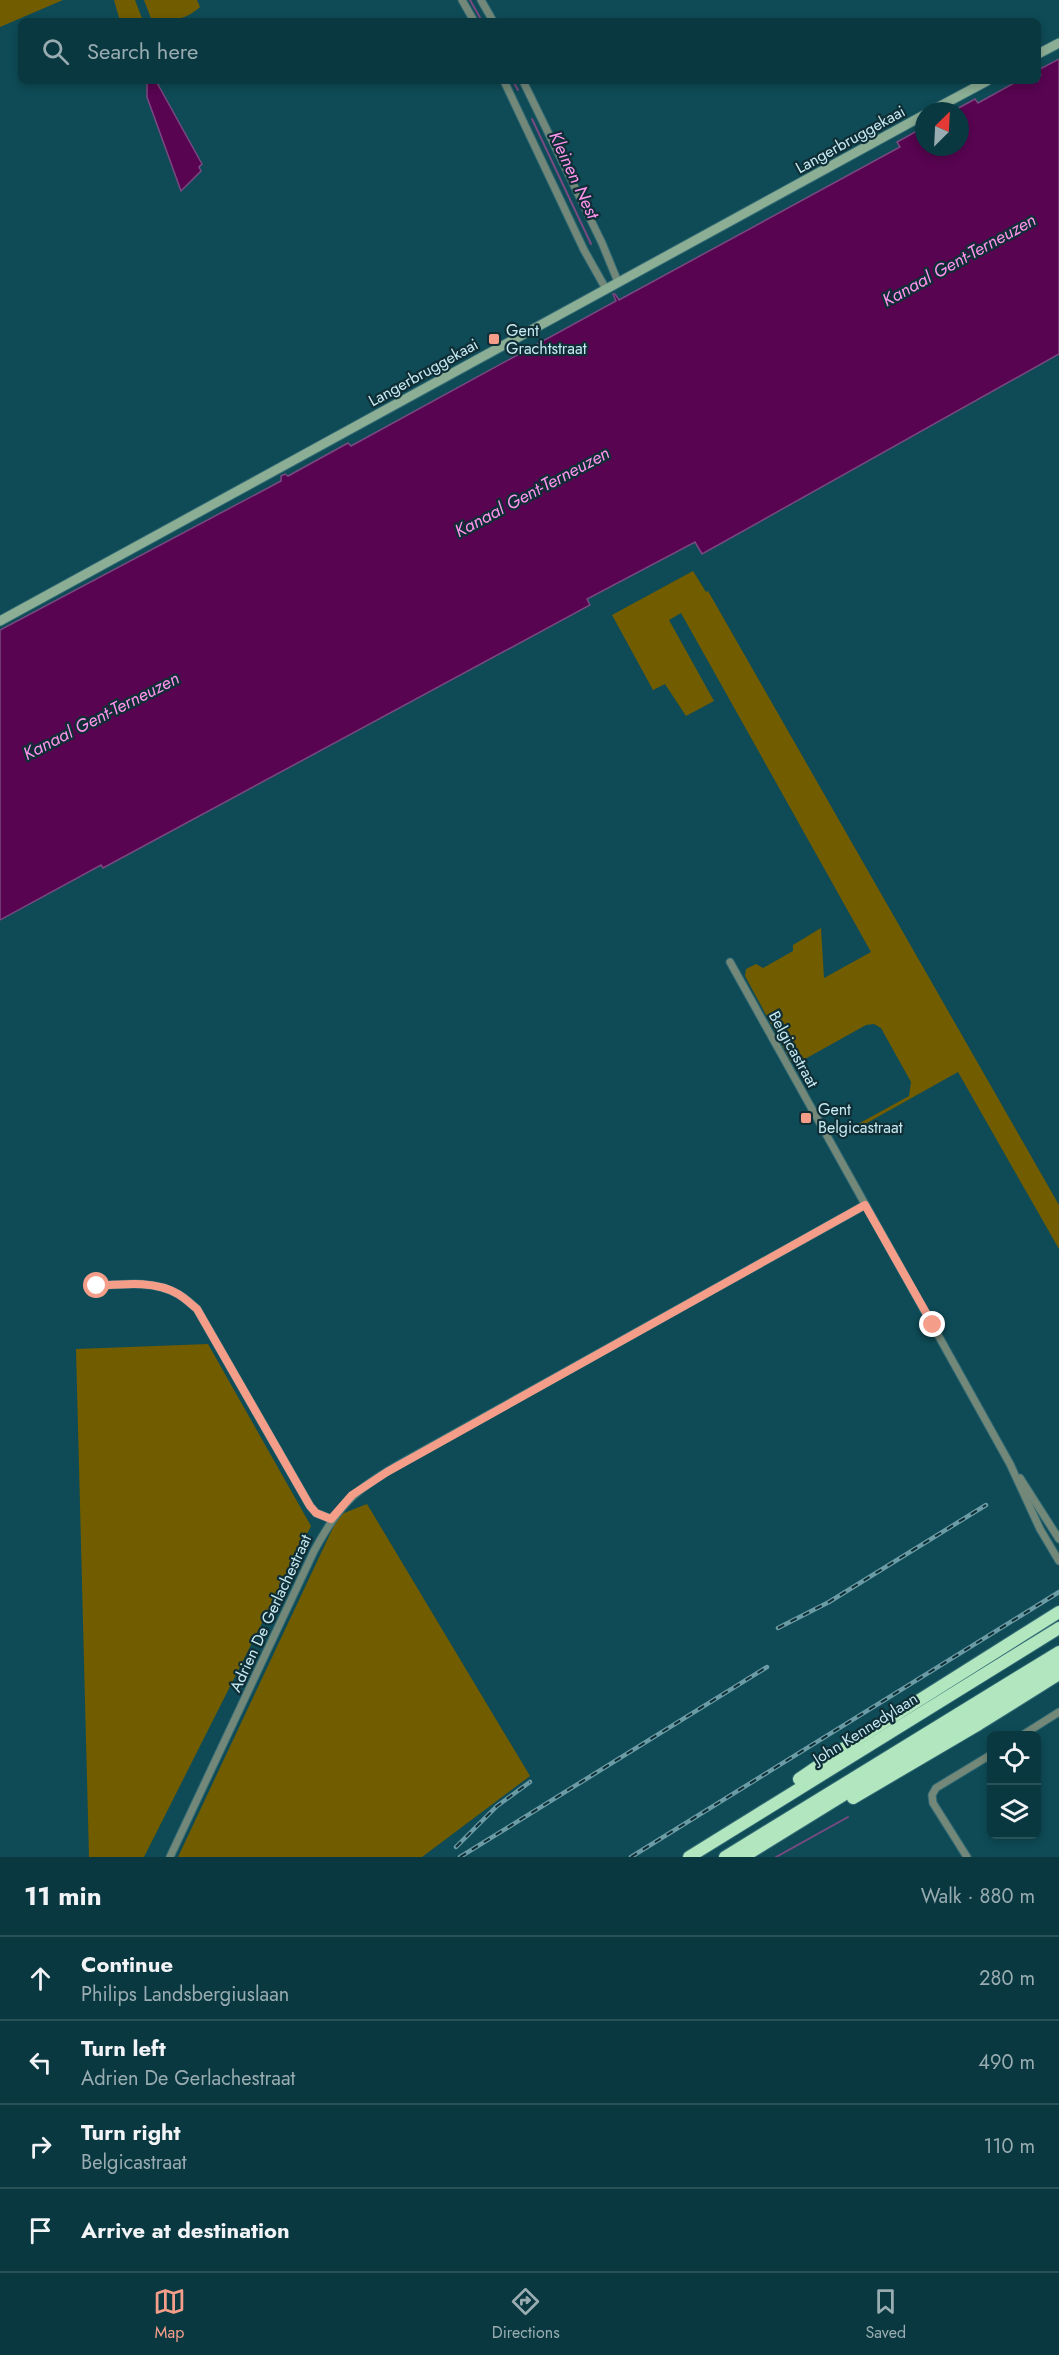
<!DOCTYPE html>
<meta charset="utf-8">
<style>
:root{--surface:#0a3840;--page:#133f47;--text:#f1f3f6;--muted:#99acb1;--line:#2a5259;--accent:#f49e8a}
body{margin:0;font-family:Jost,sans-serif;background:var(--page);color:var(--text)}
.controls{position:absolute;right:18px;bottom:18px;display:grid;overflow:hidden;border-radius:9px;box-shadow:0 3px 9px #0003}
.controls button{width:54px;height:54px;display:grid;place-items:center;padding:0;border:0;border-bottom:2px solid var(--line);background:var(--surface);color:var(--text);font:30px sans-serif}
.compass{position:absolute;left:915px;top:102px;width:54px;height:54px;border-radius:50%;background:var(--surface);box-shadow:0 3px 9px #0003;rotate:24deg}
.stop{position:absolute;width:18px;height:18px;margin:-14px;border:4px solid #f49e8a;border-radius:50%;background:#fff}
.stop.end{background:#f49e8a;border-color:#fff;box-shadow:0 2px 6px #0008}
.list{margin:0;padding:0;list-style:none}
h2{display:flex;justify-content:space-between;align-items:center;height:78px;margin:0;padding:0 24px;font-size:26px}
h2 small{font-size:20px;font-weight:400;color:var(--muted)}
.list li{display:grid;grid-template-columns:39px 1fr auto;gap:18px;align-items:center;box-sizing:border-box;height:84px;padding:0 24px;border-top:2px solid var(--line)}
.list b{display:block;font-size:22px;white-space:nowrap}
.list p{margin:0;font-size:20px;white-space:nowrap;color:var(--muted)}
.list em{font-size:20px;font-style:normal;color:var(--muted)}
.icon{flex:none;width:33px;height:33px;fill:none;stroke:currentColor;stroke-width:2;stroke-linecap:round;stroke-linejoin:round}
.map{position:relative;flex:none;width:1059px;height:1857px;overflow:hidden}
.search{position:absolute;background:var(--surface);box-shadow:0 3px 9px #0003;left:18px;right:18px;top:18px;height:66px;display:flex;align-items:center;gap:15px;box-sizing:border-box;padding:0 21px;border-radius:9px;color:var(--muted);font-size:22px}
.sheet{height:414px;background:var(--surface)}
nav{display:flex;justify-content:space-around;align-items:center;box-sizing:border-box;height:84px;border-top:2px solid var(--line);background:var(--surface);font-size:16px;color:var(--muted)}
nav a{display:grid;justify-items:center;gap:3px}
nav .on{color:var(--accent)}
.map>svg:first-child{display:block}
</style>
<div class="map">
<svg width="1059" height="1857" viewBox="0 0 1059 1857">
<rect width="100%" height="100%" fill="#0e4b56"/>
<g fill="#715c00">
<path d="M0 0H63L0 27Z"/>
<path d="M114 0H135L143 21H120Z"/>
<path d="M144 0H197L200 7C186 20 171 21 152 21Z"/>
<path d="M693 571 706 592 708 591 1059 1205V1249L958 1072 840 1138 838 1135 909 1096 911 1082 881 1028 874 1024 866 1025 796 1064 791 1061 745 976 746 969 756 964 763 968 793 951V945L821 928 824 978 871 952 681 613 669 620 714 701 686 716 665 684 653 690 612 615Z"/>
<path d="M208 1344 311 1526 144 1857H89L76 1349Z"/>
<path d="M367 1504 530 1776 422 1857H178L339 1515Z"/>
</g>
<g fill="#580450" stroke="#794981" stroke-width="1.5">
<path d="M1059 59V354L702 554 695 542 587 599 590 605 103 868 101 865 0 920V630L281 481V476L285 474 288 476 348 443 351 446 616 301 613 294H615L619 300 900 147 897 142 924 127V147H960V111H953L975 99 978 103 1018 81H1038V77L1041 75 1038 70Z"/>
<path d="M156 81 202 164 199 167 201 171 181 191 147 97V82Z"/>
</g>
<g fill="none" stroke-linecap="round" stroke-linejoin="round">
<g stroke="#794981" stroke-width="2">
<path d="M470 0 482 21"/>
<path d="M513 81 518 90"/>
<path d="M532 119 591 244"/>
<path d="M776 1857 848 1817"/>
</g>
<defs>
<g id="street">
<path d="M462 0 474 21"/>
<path d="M481 0 493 21"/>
<path d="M504 81 584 250 606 289"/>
<path d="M523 81 602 243 618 282"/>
<path d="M730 962 1010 1464 1040 1529 1059 1561"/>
<path d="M97 1286C123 1284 155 1280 178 1294 185 1298 191 1304 197 1309L310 1506 316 1513 331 1519"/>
<path d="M1020 1478 1059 1539"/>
<path d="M1021 1736 1059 1712"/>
<path d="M170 1857 314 1551C339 1505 353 1491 398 1465L865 1205"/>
<path d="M967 1857 933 1803 932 1795 936 1788 992 1754"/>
</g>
<g id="secondary">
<path d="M1038 54 1059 43"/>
<path d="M931 111 987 81"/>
<path d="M0 621 924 115"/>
</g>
<g id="highway">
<path d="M799 1779 856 1740 1059 1612"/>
<path d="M853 1798 979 1724 1059 1674"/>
<path d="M689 1857 1059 1628"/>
<path d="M725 1857 1059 1652"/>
<path d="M743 1857 1059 1662"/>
</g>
</defs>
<use href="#street" stroke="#336b75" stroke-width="9"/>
<use href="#secondary" stroke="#336b75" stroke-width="11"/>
<use href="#highway" stroke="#336b75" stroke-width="14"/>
<use href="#street" stroke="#738878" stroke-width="7"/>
<use href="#secondary" stroke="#8cae95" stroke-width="9"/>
<use href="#highway" stroke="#b1e6bf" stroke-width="12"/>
<defs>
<g id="rail">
<path d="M778 1628 829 1602 986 1505"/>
<path d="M456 1847 497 1806 530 1782"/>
<path d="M460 1857 767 1667"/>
<path d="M631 1857 1059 1592"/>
</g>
</defs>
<use href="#rail" stroke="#6b9ba5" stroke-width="4.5"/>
<use href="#rail" stroke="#0f2e35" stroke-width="2" stroke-dasharray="7" stroke-linecap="butt"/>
</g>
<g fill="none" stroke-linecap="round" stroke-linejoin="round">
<path stroke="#f49e8a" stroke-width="8" d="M97 1286C123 1284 155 1280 178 1294 185 1298 191 1304 197 1309L310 1506 316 1513 331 1519 352 1495 387 1472 865 1205 933 1325"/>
</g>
<g fill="#f49e8a" stroke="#0f2e35" stroke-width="2">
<rect x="488" y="333" width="12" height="12" rx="3"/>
<rect x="800" y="1112" width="12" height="12" rx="3"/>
</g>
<g text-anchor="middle" stroke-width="4.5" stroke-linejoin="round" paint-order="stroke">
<g font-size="16" fill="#c7eaf2" stroke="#0f2e35">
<text transform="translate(850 139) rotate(-29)" y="6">Langerbruggekaai</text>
<text transform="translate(423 372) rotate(-29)" y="6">Langerbruggekaai</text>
<text transform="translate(794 1049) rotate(61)" y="6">Belgicastraat</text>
<text transform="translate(270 1613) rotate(-65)" y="6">Adrien De Gerlachestraat</text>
<text transform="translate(865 1728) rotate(-32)" y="6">John Kennedylaan</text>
</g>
<g font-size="16" fill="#c7eaf2" stroke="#0f2e35" text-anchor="start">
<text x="506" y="336">Gent<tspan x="506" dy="18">Grachtstraat</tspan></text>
<text x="818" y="1115">Gent<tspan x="818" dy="18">Belgicastraat</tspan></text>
</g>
<g font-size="18" font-style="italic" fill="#ff93ed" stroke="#0f2e35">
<text transform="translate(574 175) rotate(65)" y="6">Kleinen Nest</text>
<text transform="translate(959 260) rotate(-29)" y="6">Kanaal Gent-Terneuzen</text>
<text transform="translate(532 492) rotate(-28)" y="6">Kanaal Gent-Terneuzen</text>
<text transform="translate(101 716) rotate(-27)" y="6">Kanaal Gent-Terneuzen</text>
</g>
</g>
</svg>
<div class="controls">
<button><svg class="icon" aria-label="locate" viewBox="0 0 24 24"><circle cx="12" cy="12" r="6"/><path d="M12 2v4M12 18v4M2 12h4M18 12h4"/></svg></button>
<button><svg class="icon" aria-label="layers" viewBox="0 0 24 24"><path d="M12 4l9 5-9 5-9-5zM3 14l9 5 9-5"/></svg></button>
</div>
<svg class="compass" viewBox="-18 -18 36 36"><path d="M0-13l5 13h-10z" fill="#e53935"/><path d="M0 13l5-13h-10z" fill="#99acb1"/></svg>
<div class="stop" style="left:97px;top:1286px"></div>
<div class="stop end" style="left:933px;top:1325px"></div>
<div class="search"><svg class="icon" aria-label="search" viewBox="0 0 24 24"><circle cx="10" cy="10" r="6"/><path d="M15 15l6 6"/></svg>Search here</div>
</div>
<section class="sheet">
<h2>11 min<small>Walk · 880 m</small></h2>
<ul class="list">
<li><svg class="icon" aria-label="ahead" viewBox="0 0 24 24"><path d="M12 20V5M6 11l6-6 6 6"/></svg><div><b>Continue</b><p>Philips Landsbergiuslaan</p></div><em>280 m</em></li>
<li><svg class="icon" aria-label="left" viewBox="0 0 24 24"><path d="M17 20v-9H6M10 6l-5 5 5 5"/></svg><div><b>Turn left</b><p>Adrien De Gerlachestraat</p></div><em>490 m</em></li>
<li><svg class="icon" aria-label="right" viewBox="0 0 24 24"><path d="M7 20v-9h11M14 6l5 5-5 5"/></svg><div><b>Turn right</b><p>Belgicastraat</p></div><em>110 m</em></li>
<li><svg class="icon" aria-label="arrive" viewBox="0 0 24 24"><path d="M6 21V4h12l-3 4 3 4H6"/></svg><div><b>Arrive at destination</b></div></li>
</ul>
</section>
<nav>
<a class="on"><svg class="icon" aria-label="map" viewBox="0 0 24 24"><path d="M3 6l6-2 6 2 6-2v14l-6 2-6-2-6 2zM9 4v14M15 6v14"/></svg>Map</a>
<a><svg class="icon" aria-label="directions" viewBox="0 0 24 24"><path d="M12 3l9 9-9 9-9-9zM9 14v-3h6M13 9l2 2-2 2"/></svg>Directions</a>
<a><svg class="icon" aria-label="saved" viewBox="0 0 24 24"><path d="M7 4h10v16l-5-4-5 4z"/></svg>Saved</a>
</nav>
